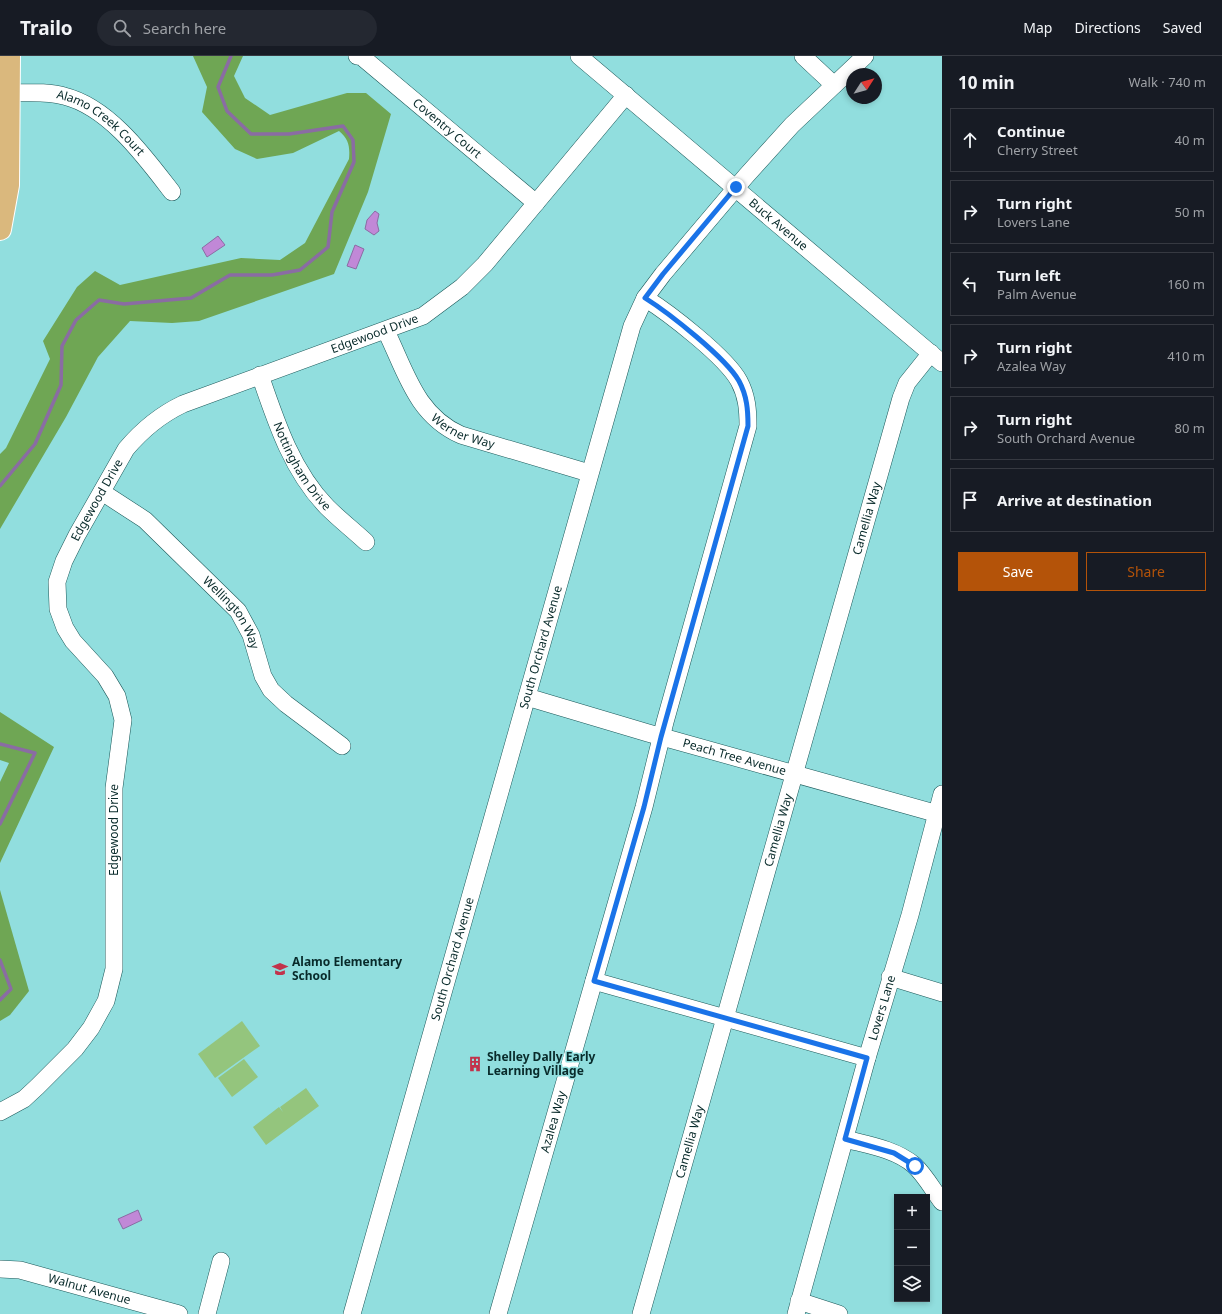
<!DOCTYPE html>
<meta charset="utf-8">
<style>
:root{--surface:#171b24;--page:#242831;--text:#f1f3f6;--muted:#9ea1a6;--line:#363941;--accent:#b45309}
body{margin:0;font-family:"Noto Sans",sans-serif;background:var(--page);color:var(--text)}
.controls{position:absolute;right:12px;bottom:12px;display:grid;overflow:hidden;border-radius:0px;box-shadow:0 2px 6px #0003}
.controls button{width:36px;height:36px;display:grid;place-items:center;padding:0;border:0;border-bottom:1px solid var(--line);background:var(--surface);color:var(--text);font:20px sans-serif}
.compass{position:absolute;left:846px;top:12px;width:36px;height:36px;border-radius:50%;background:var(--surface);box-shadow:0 2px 6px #0003;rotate:54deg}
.stop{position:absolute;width:12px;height:12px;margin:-9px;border:3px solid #1a73e8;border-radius:50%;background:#fff}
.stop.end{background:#1a73e8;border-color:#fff;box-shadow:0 1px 4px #0008}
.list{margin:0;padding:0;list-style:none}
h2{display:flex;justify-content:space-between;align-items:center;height:52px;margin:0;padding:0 16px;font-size:17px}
h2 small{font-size:13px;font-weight:400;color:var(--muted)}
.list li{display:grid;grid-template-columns:26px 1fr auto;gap:12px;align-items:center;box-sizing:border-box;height:64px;margin:0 8px 8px;padding:0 8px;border:1px solid var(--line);border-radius:0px}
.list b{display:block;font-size:15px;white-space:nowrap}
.list p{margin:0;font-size:13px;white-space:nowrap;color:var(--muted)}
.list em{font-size:13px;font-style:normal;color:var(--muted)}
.actions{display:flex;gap:8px;padding:12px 16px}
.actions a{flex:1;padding:9px 0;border:1px solid var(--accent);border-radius:0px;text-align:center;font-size:14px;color:var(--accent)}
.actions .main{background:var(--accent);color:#fff}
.icon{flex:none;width:22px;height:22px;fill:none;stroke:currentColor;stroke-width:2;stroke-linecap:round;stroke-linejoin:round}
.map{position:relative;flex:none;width:942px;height:1258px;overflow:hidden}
header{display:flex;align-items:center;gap:24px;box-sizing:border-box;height:56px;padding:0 20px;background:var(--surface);border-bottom:1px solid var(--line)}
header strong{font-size:19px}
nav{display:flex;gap:22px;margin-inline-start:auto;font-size:14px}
.search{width:280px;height:36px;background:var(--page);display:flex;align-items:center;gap:10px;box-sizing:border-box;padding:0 14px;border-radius:22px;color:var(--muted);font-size:15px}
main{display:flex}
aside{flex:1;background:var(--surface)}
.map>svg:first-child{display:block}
</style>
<header>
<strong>Trailo</strong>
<div class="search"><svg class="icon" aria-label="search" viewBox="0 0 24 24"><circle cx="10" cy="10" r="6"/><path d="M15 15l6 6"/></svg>Search here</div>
<nav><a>Map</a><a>Directions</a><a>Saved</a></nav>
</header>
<main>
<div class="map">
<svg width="942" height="1258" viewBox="0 0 942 1258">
<rect width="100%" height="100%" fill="#91dede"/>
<g fill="#94c57d">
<path d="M242 965 260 990 215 1022 198 998Z"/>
<path d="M244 1003 258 1021 232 1041 218 1022Z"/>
<path d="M306 1032 319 1050 266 1089 253 1071 279 1051 283 1056 280 1051Z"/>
</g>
<g fill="#6fa654">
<path d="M193 0H243L234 20 245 42 270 59 347 37H366L391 58 368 136 334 218 199 265 172 267 130 265 98 301 66 361 0 473V398L6 392 50 303 43 285 77 231 95 215 120 229 241 202 280 204 305 187 349 103C350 91 349 83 339 75L293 97 257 103 235 93 202 56 207 31Z"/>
<path d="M0 656 54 691 0 807V726L9 707 0 704Z"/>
<path d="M0 834 29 935 10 959 0 965Z"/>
</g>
<g fill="#c188d7" stroke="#8a6ca3">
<path d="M375 155 379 158 377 167 379 175 374 179 365 173 367 164Z"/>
<path d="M218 180 225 189 207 201 202 192Z"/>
<path d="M355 189 364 193 356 213 347 210Z"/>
<path d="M138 1154 142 1164 123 1173 118 1163Z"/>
</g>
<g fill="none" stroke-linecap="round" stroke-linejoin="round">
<g stroke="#8a6ca3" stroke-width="3.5">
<path d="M0 430 35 388 61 329 62 290 76 264 99 244 124 248 191 242 230 219H272L300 214 328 191 332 156 354 106 353 84 343 70 289 78H251L227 55 218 31 231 0"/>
<path d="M0 688 35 697 0 768"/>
<path d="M0 904 11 933 0 944"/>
</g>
<defs>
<g id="minor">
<path id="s1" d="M357 0 362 1 536 147"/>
<path id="s2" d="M579 0 942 307"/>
<path d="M803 0 834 29"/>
<path id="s3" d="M9 37C27 37 47 35 64 40 109 51 145 101 172 136"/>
<path id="s4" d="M386 275C406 316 416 359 461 379L589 417"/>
<path id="s5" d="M260 319C276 366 292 415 327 451 339 463 353 474 366 486"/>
<path id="s6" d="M102 436 145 464 238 555 251 579 263 620 271 634 286 648 342 690"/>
<path id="s7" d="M527 641 648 677 942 759"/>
<path d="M890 921 942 937"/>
<path d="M594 925 867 1002"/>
<path id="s8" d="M0 1056 24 1043 37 1031 75 993 91 972 106 945 114 913V732L123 664 117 640 105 620 73 585 65 572 58 553 57 526 64 505 77 479 126 393C142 374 160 359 183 348L423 260 462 231 485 208 626 39"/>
<path d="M845 1083C868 1089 895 1093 914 1109 925 1119 933 1134 942 1146"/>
<path id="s9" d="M0 1213 20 1214 179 1258"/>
<path d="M799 1245 839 1258"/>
<path d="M207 1258 221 1205"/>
<path id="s10" d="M352 1258 632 270 645 242 663 218 746 120 792 69 865 0"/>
<path id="s11" d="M498 1258 644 751 665 666 748 370C748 354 747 340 739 325 726 301 669 257 645 242"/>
<path id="s12" d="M641 1258 901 342 907 327 931 297"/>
<path id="s13" d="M796 1258 867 1002 910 859 942 738"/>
</g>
<path id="major" d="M0 173 8 129 9 0"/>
</defs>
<use href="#minor" stroke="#1b5859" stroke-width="18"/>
<use href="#major" stroke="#fff" stroke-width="24"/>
<use href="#minor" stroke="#fff" stroke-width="17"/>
<use href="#major" stroke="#dab87d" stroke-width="22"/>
</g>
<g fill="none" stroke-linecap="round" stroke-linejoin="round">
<path stroke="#1a73e8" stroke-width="5" d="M736 131 663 218 645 242C669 257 726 302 739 325 747 340 748 354 748 370L661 681 644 751 594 925 867 1002 845 1083 894 1097 915 1110"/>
</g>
<defs>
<symbol id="school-bare" viewBox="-9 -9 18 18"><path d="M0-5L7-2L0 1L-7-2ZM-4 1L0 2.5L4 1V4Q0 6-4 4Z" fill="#c2324b" stroke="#91dede" stroke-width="2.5" paint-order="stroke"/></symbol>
<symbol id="building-bare" viewBox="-9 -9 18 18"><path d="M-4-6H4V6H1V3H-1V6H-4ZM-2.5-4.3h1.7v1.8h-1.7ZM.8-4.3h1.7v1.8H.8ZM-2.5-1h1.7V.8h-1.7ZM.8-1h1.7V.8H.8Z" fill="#c2324b" stroke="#91dede" stroke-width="2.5" paint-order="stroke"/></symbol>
</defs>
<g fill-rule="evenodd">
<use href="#school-bare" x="269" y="902" width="22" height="22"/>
<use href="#building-bare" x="464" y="997" width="22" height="22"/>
</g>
<g text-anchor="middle" stroke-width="3" stroke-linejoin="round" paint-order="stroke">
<g font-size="12" fill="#082a2a" stroke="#91dede">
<text dy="4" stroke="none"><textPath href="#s3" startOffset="101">Alamo Creek Court</textPath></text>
<text dy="4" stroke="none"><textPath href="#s1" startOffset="116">Coventry Court</textPath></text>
<text dy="4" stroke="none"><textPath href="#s2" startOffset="261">Buck Avenue</textPath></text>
<text dy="4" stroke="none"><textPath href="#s8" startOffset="1024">Edgewood Drive</textPath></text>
<text dy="4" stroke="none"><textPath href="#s4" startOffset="132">Werner Way</textPath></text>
<text dy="4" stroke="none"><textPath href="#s5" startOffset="101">Nottingham Drive</textPath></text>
<text dy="4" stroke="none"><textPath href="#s8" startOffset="688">Edgewood Drive</textPath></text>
<text dy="4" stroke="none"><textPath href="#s12" startOffset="827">Camellia Way</textPath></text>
<text dy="4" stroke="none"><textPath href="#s6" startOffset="179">Wellington Way</textPath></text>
<text dy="4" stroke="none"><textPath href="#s10" startOffset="693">South Orchard Avenue</textPath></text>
<text dy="4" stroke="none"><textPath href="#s7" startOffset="216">Peach Tree Avenue</textPath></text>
<text dy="4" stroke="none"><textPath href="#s8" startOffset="328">Edgewood Drive</textPath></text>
<text dy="4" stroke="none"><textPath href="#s12" startOffset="503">Camellia Way</textPath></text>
<text dy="4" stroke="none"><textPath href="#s10" startOffset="369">South Orchard Avenue</textPath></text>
<text dy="4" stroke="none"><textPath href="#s13" startOffset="318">Lovers Lane</textPath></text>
<text dy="4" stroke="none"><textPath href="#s11" startOffset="200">Azalea Way</textPath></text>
<text dy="4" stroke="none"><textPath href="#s12" startOffset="179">Camellia Way</textPath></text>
<text dy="4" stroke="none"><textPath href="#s9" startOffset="92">Walnut Avenue</textPath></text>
</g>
<g font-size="12" font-weight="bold" fill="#082a2a" stroke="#91dede" text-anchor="start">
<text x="292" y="910">Alamo Elementary<tspan x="292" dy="14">School</tspan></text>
<text x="487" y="1005">Shelley Dally Early<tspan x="487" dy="14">Learning Village</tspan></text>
</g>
</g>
</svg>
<div class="controls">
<button>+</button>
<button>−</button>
<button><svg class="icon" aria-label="layers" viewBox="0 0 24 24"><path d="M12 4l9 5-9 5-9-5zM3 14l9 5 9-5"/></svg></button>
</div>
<svg class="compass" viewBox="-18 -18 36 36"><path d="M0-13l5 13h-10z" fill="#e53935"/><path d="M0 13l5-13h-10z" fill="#9ea1a6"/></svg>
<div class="stop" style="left:915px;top:1110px"></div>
<div class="stop end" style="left:736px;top:131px"></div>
</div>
<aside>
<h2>10 min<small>Walk · 740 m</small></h2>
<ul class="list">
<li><svg class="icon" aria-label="ahead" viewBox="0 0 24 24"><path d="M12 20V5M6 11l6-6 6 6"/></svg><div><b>Continue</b><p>Cherry Street</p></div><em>40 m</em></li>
<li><svg class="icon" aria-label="right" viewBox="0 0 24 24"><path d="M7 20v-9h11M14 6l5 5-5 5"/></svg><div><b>Turn right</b><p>Lovers Lane</p></div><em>50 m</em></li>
<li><svg class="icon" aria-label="left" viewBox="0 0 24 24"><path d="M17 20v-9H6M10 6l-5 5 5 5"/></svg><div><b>Turn left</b><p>Palm Avenue</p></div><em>160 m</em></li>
<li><svg class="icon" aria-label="right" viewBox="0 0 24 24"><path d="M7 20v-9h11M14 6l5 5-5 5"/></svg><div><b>Turn right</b><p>Azalea Way</p></div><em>410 m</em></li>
<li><svg class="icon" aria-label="right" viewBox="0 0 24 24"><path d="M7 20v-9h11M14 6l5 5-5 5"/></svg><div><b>Turn right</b><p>South Orchard Avenue</p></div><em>80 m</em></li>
<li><svg class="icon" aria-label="arrive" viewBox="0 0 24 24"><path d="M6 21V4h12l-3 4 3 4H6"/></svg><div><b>Arrive at destination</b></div></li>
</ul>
<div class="actions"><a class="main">Save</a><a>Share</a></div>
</aside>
</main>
